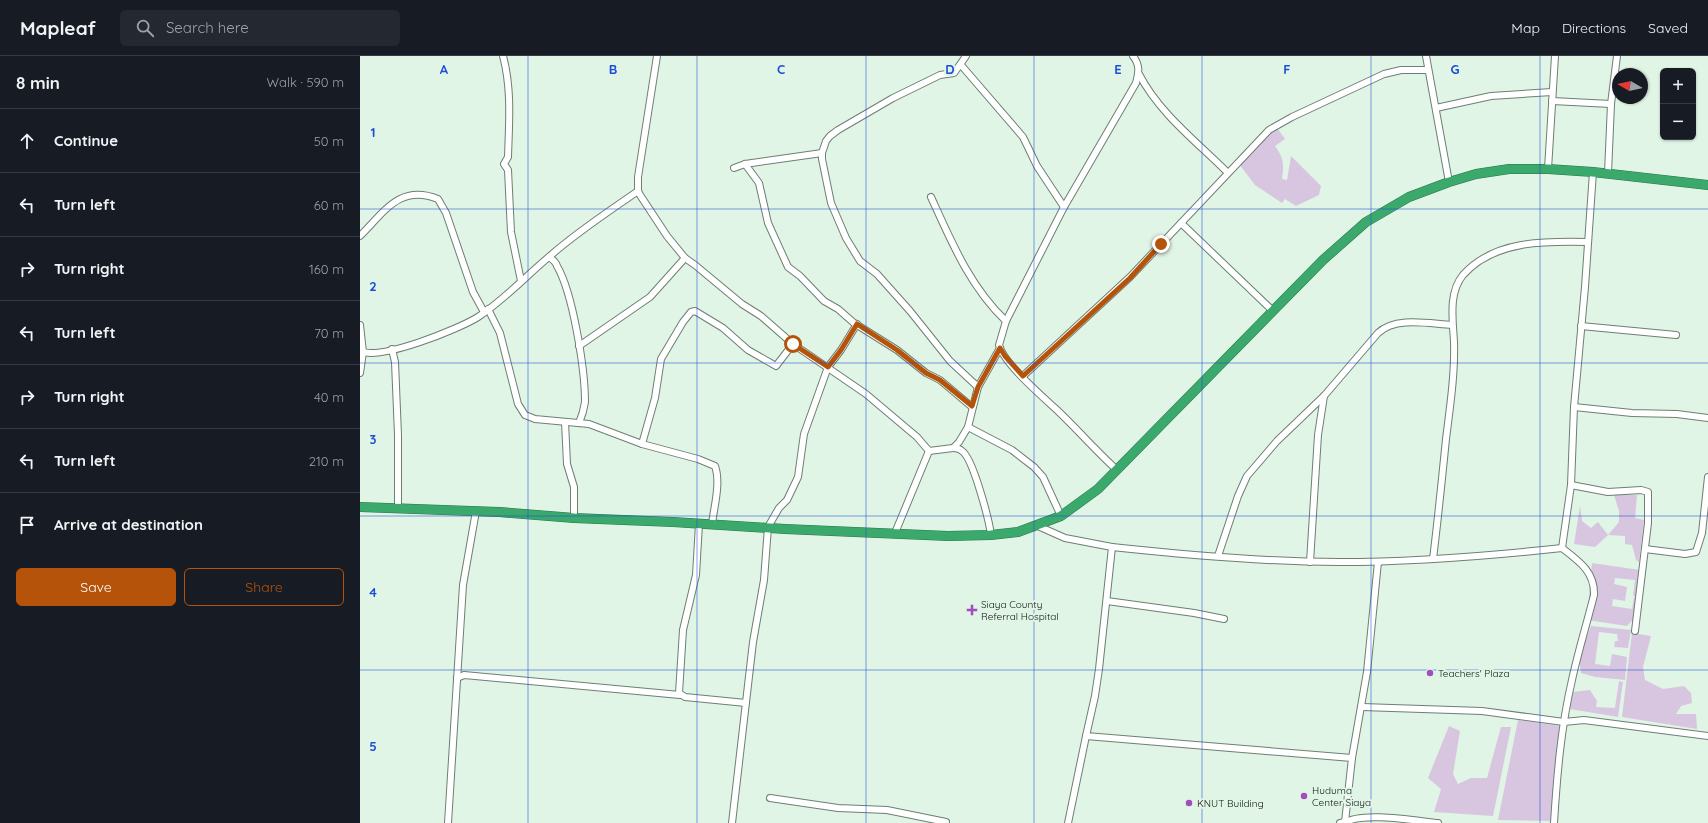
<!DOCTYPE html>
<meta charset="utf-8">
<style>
:root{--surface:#171b24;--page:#242831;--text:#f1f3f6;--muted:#9ea1a6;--line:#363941;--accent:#b45309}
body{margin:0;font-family:Quicksand,sans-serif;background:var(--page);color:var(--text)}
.controls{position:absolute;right:12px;top:12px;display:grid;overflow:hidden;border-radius:6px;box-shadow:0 1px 3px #0004}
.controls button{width:36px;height:36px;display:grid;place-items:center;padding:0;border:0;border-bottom:1px solid var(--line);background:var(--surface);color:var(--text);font:20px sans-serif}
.compass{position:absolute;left:1252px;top:12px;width:36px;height:36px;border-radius:50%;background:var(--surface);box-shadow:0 1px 3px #0004;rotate:279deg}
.stop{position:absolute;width:12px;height:12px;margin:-9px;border:3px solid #b45309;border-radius:50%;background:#fff}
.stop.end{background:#b45309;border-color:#fff;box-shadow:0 1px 4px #0008}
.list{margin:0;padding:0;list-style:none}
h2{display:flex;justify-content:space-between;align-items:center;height:52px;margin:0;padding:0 16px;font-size:17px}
h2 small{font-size:13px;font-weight:400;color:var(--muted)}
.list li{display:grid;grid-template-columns:26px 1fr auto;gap:12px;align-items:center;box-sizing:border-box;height:64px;padding:0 16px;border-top:1px solid var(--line)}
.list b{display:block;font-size:15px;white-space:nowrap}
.list em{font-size:13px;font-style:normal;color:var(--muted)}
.actions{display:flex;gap:8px;padding:12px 16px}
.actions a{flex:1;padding:9px 0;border:1px solid var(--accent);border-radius:6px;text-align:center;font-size:14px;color:var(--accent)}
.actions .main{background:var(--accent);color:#fff}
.icon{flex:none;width:22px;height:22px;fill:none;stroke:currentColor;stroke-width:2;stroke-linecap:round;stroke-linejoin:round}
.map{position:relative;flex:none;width:1348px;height:767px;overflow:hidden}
header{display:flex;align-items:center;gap:24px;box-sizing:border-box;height:56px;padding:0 20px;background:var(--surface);border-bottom:1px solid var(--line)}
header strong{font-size:19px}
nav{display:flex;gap:22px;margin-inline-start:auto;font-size:14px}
.search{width:280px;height:36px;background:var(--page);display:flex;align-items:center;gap:10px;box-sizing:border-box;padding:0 14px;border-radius:6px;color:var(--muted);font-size:15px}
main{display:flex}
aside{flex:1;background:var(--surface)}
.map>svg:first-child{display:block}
</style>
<header>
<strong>Mapleaf</strong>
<div class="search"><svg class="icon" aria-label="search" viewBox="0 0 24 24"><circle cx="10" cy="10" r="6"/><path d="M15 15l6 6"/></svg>Search here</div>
<nav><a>Map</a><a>Directions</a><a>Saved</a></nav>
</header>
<main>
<aside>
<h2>8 min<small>Walk · 590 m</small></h2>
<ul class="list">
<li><svg class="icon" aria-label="ahead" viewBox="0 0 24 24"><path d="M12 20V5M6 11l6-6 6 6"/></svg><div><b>Continue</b></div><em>50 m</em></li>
<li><svg class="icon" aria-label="left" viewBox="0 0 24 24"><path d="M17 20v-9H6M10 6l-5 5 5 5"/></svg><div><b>Turn left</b></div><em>60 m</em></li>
<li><svg class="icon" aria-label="right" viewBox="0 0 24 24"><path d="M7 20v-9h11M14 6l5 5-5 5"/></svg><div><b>Turn right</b></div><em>160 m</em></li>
<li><svg class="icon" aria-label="left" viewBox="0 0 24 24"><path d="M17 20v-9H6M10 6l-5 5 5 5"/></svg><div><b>Turn left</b></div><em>70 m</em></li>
<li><svg class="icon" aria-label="right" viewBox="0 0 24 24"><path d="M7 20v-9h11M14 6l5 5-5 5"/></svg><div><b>Turn right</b></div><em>40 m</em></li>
<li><svg class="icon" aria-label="left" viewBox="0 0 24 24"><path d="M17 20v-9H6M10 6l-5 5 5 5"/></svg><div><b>Turn left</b></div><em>210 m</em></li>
<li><svg class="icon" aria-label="arrive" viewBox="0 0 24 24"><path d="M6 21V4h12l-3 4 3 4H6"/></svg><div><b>Arrive at destination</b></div></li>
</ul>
<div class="actions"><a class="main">Save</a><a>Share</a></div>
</aside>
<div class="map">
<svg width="1348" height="767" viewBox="0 0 1348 767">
<rect width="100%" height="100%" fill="#e0f5e6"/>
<g fill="#d8c5e0">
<path d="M917 72 925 83 915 90C924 102 924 109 922 123L927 124 931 100 961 130 959 139 936 150 925 143 922 147 895 129 876 104Z"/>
<path d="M1254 439H1277L1275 462 1284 464 1279 506 1276 504 1272 489 1265 488V480L1248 479 1235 491 1214 488 1220 450 1222 465 1231 472 1238 466 1248 479 1259 466V455Z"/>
<path d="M1232 507 1280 514 1277 540H1273L1275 524 1255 522 1254 528 1267 531 1265 545 1253 543 1252 550 1272 553 1274 541 1277 542 1275 561 1267 570 1227 564Z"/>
<path d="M1231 570 1271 574 1268 592 1254 591 1255 585H1258L1257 578 1239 576 1235 608 1250 610 1252 598 1267 601 1265 624 1235 621 1221 617 1219 601Z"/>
<path d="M1272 577 1291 580 1283 611 1285 624 1303 633 1324 630 1331 637 1332 647 1321 650 1316 658H1336L1337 673 1262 661Z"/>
<path d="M1259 625 1263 626 1258 661 1210 653 1213 636 1230 634 1237 645 1236 651 1255 652Z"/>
<path d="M1158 664 1200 670 1193 765 1138 764Z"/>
<path d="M1089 670 1100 675 1093 718 1098 728 1111 722H1127L1141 671H1151L1133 760 1074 756 1081 733 1068 722Z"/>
</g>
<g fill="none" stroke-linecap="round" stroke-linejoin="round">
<defs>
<g id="minor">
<path d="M143 0C152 34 149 67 148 101L144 108 148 114 151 176 161 225"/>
<path d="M297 0 278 121V135L280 139 307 180 325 202 335 209 382 248 401 260 433 288 506 338 557 381 569 395 593 392 599 386 608 371 618 331 640 292"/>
<path d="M606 0 594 17 580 19 533 42 478 74 470 80 466 85 462 97V103L471 147 486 182 500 205 517 218 550 255 590 305 618 331"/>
<path d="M1066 0 1089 126"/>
<path d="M601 9 663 81 677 110 704 151"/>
<path d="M779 18C799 57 837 86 867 116"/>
<path d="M1192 45 1251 48"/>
<path d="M1076 52 1131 40 1192 36"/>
<path d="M385 108 399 127 408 167 428 211 440 220 464 245 478 253 494 267 537 294 566 317 580 324 612 351"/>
<path d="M374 112 385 108 462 97"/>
<path d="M1188 113 1195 0"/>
<path d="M1248 117 1251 48 1257 0"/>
<path d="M571 141C591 185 610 231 646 265"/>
<path d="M821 167 913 255"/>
<path d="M0 180C25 155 40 128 78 143L86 157 113 236 124 256"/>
<path d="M189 201C192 203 196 206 197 210 213 237 225 314 225 346 224 353 222 360 219 367"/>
<path d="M128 253 140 277 158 348 165 359 175 363 229 368 282 388 338 403 355 410C361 427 354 451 352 468"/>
<path d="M0 269 3 296 0 317"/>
<path d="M1221 270 1316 279"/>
<path d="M219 290 290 241 325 202"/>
<path d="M32 293 35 306 38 379V452"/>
<path d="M0 295C20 305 99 273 118 261 144 244 166 220 190 200 217 176 248 156 278 135"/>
<path d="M663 320 770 221 909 74 932 61 1024 18 1041 14H1068"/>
<path d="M1214 351 1272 357 1317 358 1348 362"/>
<path d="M205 366 207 408 214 431V462"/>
<path d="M608 371 652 394 674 411 683 421 701 460"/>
<path d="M282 388 295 342 301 303 323 266 331 256 335 255 363 272 388 294 416 310 433 288"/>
<path d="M593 392C596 392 600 393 602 395 613 402 629 464 631 479"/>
<path d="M757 414C736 395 718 374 698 355 683 341 644 308 639 289L646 265 704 151 776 27C779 16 780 9 773 0"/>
<path d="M1211 429 1248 436 1281 434 1288 436V467L1275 575"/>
<path d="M339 468 336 519 323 574 319 637 325 641 386 647"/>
<path d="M678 470 705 482 752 491 739 613 735 640 726 680 992 702"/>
<path d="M535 477 569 395"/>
<path d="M752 491C827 499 904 506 979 506 1053 506 1128 500 1202 492 1219 505 1235 516 1234 539 1227 567 1218 596 1212 624 1201 671 1197 719 1194 767"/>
<path d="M1202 492 1211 429 1214 351 1225 231 1233 116"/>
<path d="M1285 493 1325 498 1336 496 1342 477 1348 421"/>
<path d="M858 500 878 440 887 420 917 385 964 340 1018 277C1036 260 1070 268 1092 269"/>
<path d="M1073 503C1078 463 1082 423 1086 383 1090 351 1095 318 1094 286 1093 265 1088 237 1103 219 1134 184 1186 185 1228 186"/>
<path d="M950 506 958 379 964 340"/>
<path d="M747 545 834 557 864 563"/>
<path d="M97 622 104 619 320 639"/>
<path d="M1002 651 1122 655 1204 666 1224 664 1348 680"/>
<path d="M410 742 478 752 527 754 586 766"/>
<path d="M88 767 103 529 116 455"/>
<path d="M372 767 393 586 404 524 408 471 419 452 427 444 438 421 444 378 468 311 481 294 497 268"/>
<path d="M708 767 726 680"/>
<path d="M980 767 985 766 992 702 1007 616 1018 506"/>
<path d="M985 767C1001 755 1057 765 1078 767"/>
</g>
<path id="highway" d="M0 451 139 456 214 462 313 466 425 473 588 480 631 479 658 476 701 460 738 433 963 204 1006 166 1049 141 1089 126 1116 118 1149 113H1188L1233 116 1348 129"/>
</defs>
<use href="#minor" stroke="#6d7f73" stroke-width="8"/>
<use href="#highway" stroke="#2c754c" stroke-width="10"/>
<use href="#minor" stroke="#fff" stroke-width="6"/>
<use href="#highway" stroke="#3ba86c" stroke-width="9"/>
</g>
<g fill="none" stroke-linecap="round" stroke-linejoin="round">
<path stroke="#b45309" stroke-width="5" d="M433 288 468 311 481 294 497 268 537 294 566 317 580 324 612 350 618 331 640 292 645 300 663 320 770 222 801 188"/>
</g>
<path fill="none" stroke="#1d4ed8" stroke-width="1" stroke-opacity="0.55" d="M168 0V767M337 0V767M506 0V767M674 0V767M842 0V767M1011 0V767M1180 0V767M0 153H1348M0 307H1348M0 460H1348M0 614H1348"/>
<g fill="#a04ebe" stroke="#e0f5e6" stroke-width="1.5">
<path d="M610 548h4v4h4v4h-4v4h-4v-4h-4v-4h4z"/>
<circle cx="1070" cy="617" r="4"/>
<circle cx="944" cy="740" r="4"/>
<circle cx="829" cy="747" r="4"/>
</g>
<g text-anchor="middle" stroke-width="4" stroke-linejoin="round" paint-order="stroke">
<g font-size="10" fill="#0f1712" stroke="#e0f5e6" text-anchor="start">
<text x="621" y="552">Siaya County<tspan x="621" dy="12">Referral Hospital</tspan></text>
<text x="1078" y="621">Teachers' Plaza</text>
<text x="952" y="738">Huduma<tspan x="952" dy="12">Center Siaya</tspan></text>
<text x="837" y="751">KNUT Building</text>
</g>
</g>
<g font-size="13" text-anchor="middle" font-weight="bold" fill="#1d4ed8" stroke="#e0f5e6" stroke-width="4" stroke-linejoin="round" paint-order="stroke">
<text x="84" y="18">A</text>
<text x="253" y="18">B</text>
<text x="421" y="18">C</text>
<text x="590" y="18">D</text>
<text x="758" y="18">E</text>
<text x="927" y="18">F</text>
<text x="1095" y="18">G</text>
<text x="13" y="81">1</text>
<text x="13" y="235">2</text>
<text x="13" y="388">3</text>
<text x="13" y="541">4</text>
<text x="13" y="695">5</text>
</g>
</svg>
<div class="controls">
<button>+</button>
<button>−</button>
</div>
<svg class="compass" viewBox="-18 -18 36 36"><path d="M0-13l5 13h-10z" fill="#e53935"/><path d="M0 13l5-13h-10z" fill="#9ea1a6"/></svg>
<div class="stop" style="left:433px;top:288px"></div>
<div class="stop end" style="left:801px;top:188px"></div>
</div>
</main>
